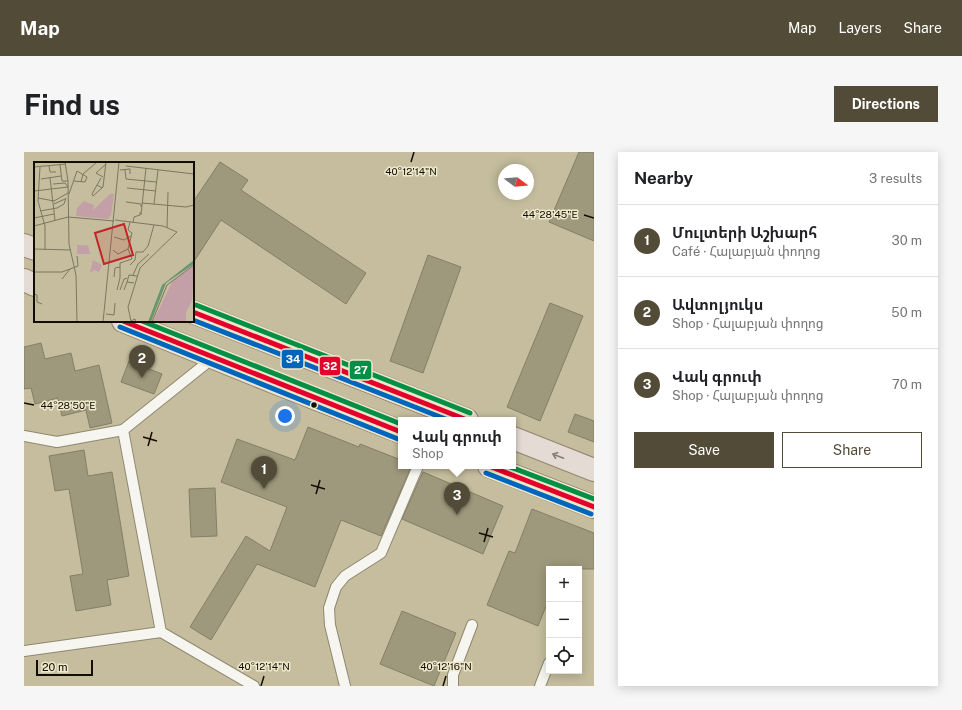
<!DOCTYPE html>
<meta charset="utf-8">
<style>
:root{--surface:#fff;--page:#f6f6f6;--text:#202124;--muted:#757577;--line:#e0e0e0;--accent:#514b37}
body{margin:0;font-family:"Public Sans","Noto Sans Armenian",sans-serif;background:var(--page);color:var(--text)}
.controls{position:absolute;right:12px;bottom:12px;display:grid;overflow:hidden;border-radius:0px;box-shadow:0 2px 10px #0003}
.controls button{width:36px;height:36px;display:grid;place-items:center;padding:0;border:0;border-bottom:1px solid var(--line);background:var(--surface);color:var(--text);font:20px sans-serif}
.compass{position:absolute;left:474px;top:12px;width:36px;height:36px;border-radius:50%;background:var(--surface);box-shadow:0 2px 10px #0003;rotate:106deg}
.scale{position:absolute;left:12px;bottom:10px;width:57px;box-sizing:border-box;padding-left:4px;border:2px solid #120d00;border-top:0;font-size:11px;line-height:14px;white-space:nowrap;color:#120d00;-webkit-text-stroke:3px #eee8cc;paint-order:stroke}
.you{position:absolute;left:261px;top:264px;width:14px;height:14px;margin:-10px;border:3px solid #fff;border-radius:50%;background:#1a73e8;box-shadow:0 0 0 6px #1a73e833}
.badge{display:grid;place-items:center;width:26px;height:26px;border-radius:50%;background:var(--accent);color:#fff;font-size:13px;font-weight:700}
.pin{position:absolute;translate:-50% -33px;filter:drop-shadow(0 1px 2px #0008)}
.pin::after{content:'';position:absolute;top:21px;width:14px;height:12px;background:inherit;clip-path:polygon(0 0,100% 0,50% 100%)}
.popup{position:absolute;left:374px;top:265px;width:118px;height:52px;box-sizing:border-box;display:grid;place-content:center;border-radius:0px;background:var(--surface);filter:drop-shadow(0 1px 3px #0005);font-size:13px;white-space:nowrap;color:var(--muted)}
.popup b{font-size:15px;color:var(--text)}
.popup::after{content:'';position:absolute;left:50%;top:100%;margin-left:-8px;border:8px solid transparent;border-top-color:var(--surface)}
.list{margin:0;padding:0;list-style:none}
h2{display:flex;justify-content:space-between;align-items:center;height:52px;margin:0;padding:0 16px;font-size:17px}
h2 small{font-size:13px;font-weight:400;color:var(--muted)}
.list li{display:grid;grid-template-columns:26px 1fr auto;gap:12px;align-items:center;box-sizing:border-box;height:72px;padding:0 16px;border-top:1px solid var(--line)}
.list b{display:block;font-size:15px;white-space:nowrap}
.list p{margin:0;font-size:13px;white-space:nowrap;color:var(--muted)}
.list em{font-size:13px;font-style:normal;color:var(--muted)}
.actions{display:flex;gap:8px;padding:12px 16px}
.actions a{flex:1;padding:9px 0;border:1px solid var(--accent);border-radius:0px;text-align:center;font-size:14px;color:var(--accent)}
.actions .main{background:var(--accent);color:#fff}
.icon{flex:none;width:22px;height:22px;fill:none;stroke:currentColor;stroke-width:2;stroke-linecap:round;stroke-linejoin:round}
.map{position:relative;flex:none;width:570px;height:534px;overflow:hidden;border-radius:0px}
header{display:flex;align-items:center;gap:24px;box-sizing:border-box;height:56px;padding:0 20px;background:var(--accent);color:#fff}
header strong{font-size:19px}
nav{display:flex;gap:22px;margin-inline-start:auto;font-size:14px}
.intro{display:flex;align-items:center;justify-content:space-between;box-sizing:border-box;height:96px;padding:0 24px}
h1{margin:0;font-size:28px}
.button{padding:10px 18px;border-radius:0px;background:var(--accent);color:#fff;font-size:14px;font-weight:700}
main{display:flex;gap:24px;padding:0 24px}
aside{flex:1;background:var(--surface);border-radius:0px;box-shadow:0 2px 10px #0003}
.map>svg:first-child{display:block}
</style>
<header>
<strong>Map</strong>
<nav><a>Map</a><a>Layers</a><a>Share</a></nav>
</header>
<div class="intro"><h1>Find us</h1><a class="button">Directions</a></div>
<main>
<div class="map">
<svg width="570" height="534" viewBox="0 0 570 534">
<rect width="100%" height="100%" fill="#c5bd9e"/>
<g fill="#9e987c" stroke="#857f67">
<path d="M555 0H570V89L525 70Z"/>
<path d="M196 10 224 28 217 38 342 121 322 152 197 68 169 111V50Z"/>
<path d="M404 103 437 115 399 221 366 209Z"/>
<path d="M526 151 559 164 516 269 483 255Z"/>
<path d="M17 191 21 207 47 201 51 219 75 213 88 271 66 276 62 258 38 264 34 246 11 252 7 236 0 237V195Z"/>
<path d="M105 209 138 222 130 242 97 230Z"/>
<path d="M551 262 570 269V290L544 280Z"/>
<path d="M284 275 335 295 336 292 377 308V314L387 315 357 384 317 368 291 435 233 412 187 488 166 475 222 384 246 399 263 355 197 330 213 287 271 308Z"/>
<path d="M60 298 64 324 88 320 105 424 83 428 87 453 52 459 46 424 59 422 45 337 31 339 25 304Z"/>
<path d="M399 320 479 354 459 402 378 367Z"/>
<path d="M191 336 193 384 167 385 165 337Z"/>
<path d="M508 357 570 381V417H525V447L514 474 463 453 485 399 491 401Z"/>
<path d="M378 459 432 481 410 534 356 512Z"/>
</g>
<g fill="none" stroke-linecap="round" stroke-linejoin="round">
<defs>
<g id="service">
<path d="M0 284 33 290 99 278"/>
<path d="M137 480 99 278 189 206"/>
<path d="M0 499 137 480 230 534"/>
<path d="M321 534 306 473 305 456 312 435 321 424 357 401 394 314"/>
<path d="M429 534V523L448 473"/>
<path d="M516 534 525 511"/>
</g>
<g id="primary">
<path d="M0 93 11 97"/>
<path d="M0 128 11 133"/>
<path d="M169 160 443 268"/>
<path d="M99 169 254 232 377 280"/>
<path d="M489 286 570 318"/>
<path d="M465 314 570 355"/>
</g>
</defs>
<use href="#service" stroke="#8d886f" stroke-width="12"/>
<use href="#primary" stroke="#968470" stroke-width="24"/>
<use href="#service" stroke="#f6f5f0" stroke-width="10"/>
<use href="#primary" stroke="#e4dbd4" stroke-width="22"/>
<defs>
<g id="bus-1">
<path d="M169 160 443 268"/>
<path d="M99 169 377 280"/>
<path d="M465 314 570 355"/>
</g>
<g id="bus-2">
<path d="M169 168 424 268"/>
<path d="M96 175 374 287"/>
<path d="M462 321 567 362"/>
</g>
<g id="bus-3">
<path d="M172 153 446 261"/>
<path d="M118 169 377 272"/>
<path d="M484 314 570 347"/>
</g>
</defs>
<use href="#bus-1" stroke="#eee8cc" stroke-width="8"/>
<use href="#bus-2" stroke="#eee8cc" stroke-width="8"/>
<use href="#bus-3" stroke="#eee8cc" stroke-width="8"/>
<use href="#bus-1" stroke="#e4002b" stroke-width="5"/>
<use href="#bus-2" stroke="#0065bd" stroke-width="5"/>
<use href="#bus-3" stroke="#038f45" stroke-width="5"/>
</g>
<defs><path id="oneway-shaft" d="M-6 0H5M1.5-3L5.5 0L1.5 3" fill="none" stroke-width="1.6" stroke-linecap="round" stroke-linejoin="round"/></defs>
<use stroke="#867e75" href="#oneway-shaft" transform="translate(534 304) rotate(-159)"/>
<path fill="none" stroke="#120d00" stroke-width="1.5" d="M387 10 390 0M560 63 570 66M0 251 10 253M119 285 133 289M124 294 128 280M287 333 301 337M292 342 296 328M455 381 469 385M460 390 464 376M237 534 240 524M419 534 422 524"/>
<circle fill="#120d00" stroke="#eee8cc" stroke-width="1.5" cx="290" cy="253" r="3.5"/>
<g transform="translate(10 10)">
<rect width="160" height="160" fill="#c5bd9e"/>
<path d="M76 32H80L77 53 74 57 42 54 43 46 50 39 60 43 59 48ZM43 83H54L56 92H43ZM59 98 68 103 65 110 60 108 56 111ZM160 104 158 139 152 150V160H119L139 118Z" fill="#c39fa8"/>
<path d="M160 98V102L132 121 117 160H114L128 123Z" fill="#689671"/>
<path fill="none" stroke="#7d775f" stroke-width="1" d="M31 0 34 19 35 82 42 113 43 160M26 3 28 19H34M15 4 16 10H22M92 4 160 12M0 5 32 2M6 5 4 39 11 64V88M86 8 96 7V12M91 8 92 17 122 20M69 15 62 11 72 2M16 16 21 58M67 16 63 23 68 26M7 17 27 14M47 20 49 12 63 0M19 22 31 21 34 25M63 23 58 32 59 34 69 25 72 0M93 26 122 29M0 29 34 25M35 32 43 9 53 15 51 20 40 19M4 36 20 39 34 31M92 40 107 42V45M108 41 152 45 160 43M20 42 31 37M120 42 124 8M6 49 23 46 30 42 32 36M107 53 112 6M0 56 20 52M81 58 129 64 143 70 106 106 94 145 97 159 101 157 102 160M99 61 100 55 106 53V50M0 64 34 55 80 59M133 66 134 30M80 75 90 78 97 74M0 87 37 88M79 88 84 92 94 87M96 103 101 98 102 90H109L114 84 120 63M0 110H28L44 104 43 94M99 113 104 102 115 92M80 115 81 106 86 105M28 117 36 107M93 120 95 113 103 114M83 128 86 116V101L98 97 94 87 98 71 94 68 96 60M86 128 90 117 93 116M90 128 93 120 100 121M0 132 3 133V140L8 142M72 152 80 153 81 141M69 160 85 0M118 160 133 123 160 103"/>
<path fill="#c22524" fill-opacity="0.15" stroke="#c22524" stroke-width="2" d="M90 62 99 93 70 102 61 71Z"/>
<rect width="160" height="160" fill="none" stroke="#120d00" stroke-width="2"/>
</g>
<g font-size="10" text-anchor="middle" fill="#120d00" stroke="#eee8cc" stroke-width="3" stroke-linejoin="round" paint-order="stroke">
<text x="387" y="23">40°12'14"N</text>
<text x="526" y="66">44°28'45"E</text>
<text x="44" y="257">44°28'50"E</text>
<text x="240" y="518">40°12'14"N</text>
<text x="422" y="518">40°12'16"N</text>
</g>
<g stroke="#eee8cc" stroke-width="1.5">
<rect x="257" y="197" width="23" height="20" rx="4" fill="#0065bd"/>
<rect x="295" y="204" width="22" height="20" rx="4" fill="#e4002b"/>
<rect x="325" y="208" width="23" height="20" rx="4" fill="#038f45"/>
</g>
<g font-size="11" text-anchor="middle" font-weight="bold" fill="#fff">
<text x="269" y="211">34</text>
<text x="306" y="218">32</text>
<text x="337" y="222">27</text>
</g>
</svg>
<div class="controls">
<button>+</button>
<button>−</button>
<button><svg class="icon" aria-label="locate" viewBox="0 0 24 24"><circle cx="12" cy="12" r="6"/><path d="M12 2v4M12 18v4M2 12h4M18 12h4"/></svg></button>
</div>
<svg class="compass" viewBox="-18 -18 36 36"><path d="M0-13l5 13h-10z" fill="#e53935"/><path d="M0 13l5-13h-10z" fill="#757577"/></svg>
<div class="scale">20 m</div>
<div class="you"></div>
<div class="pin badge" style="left:240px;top:337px">1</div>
<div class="pin badge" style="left:118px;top:226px">2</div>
<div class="pin badge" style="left:433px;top:363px">3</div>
<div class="popup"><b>Վակ գրուփ</b>Shop</div>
</div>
<aside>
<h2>Nearby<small>3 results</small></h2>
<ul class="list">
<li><span class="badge">1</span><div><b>Մուլտերի Աշխարհ</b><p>Café · Հալաբյան փողոց</p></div><em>30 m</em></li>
<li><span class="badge">2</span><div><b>Ավտոլյուկս</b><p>Shop · Հալաբյան փողոց</p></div><em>50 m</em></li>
<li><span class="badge">3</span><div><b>Վակ գրուփ</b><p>Shop · Հալաբյան փողոց</p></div><em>70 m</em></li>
</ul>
<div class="actions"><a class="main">Save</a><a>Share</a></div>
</aside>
</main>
